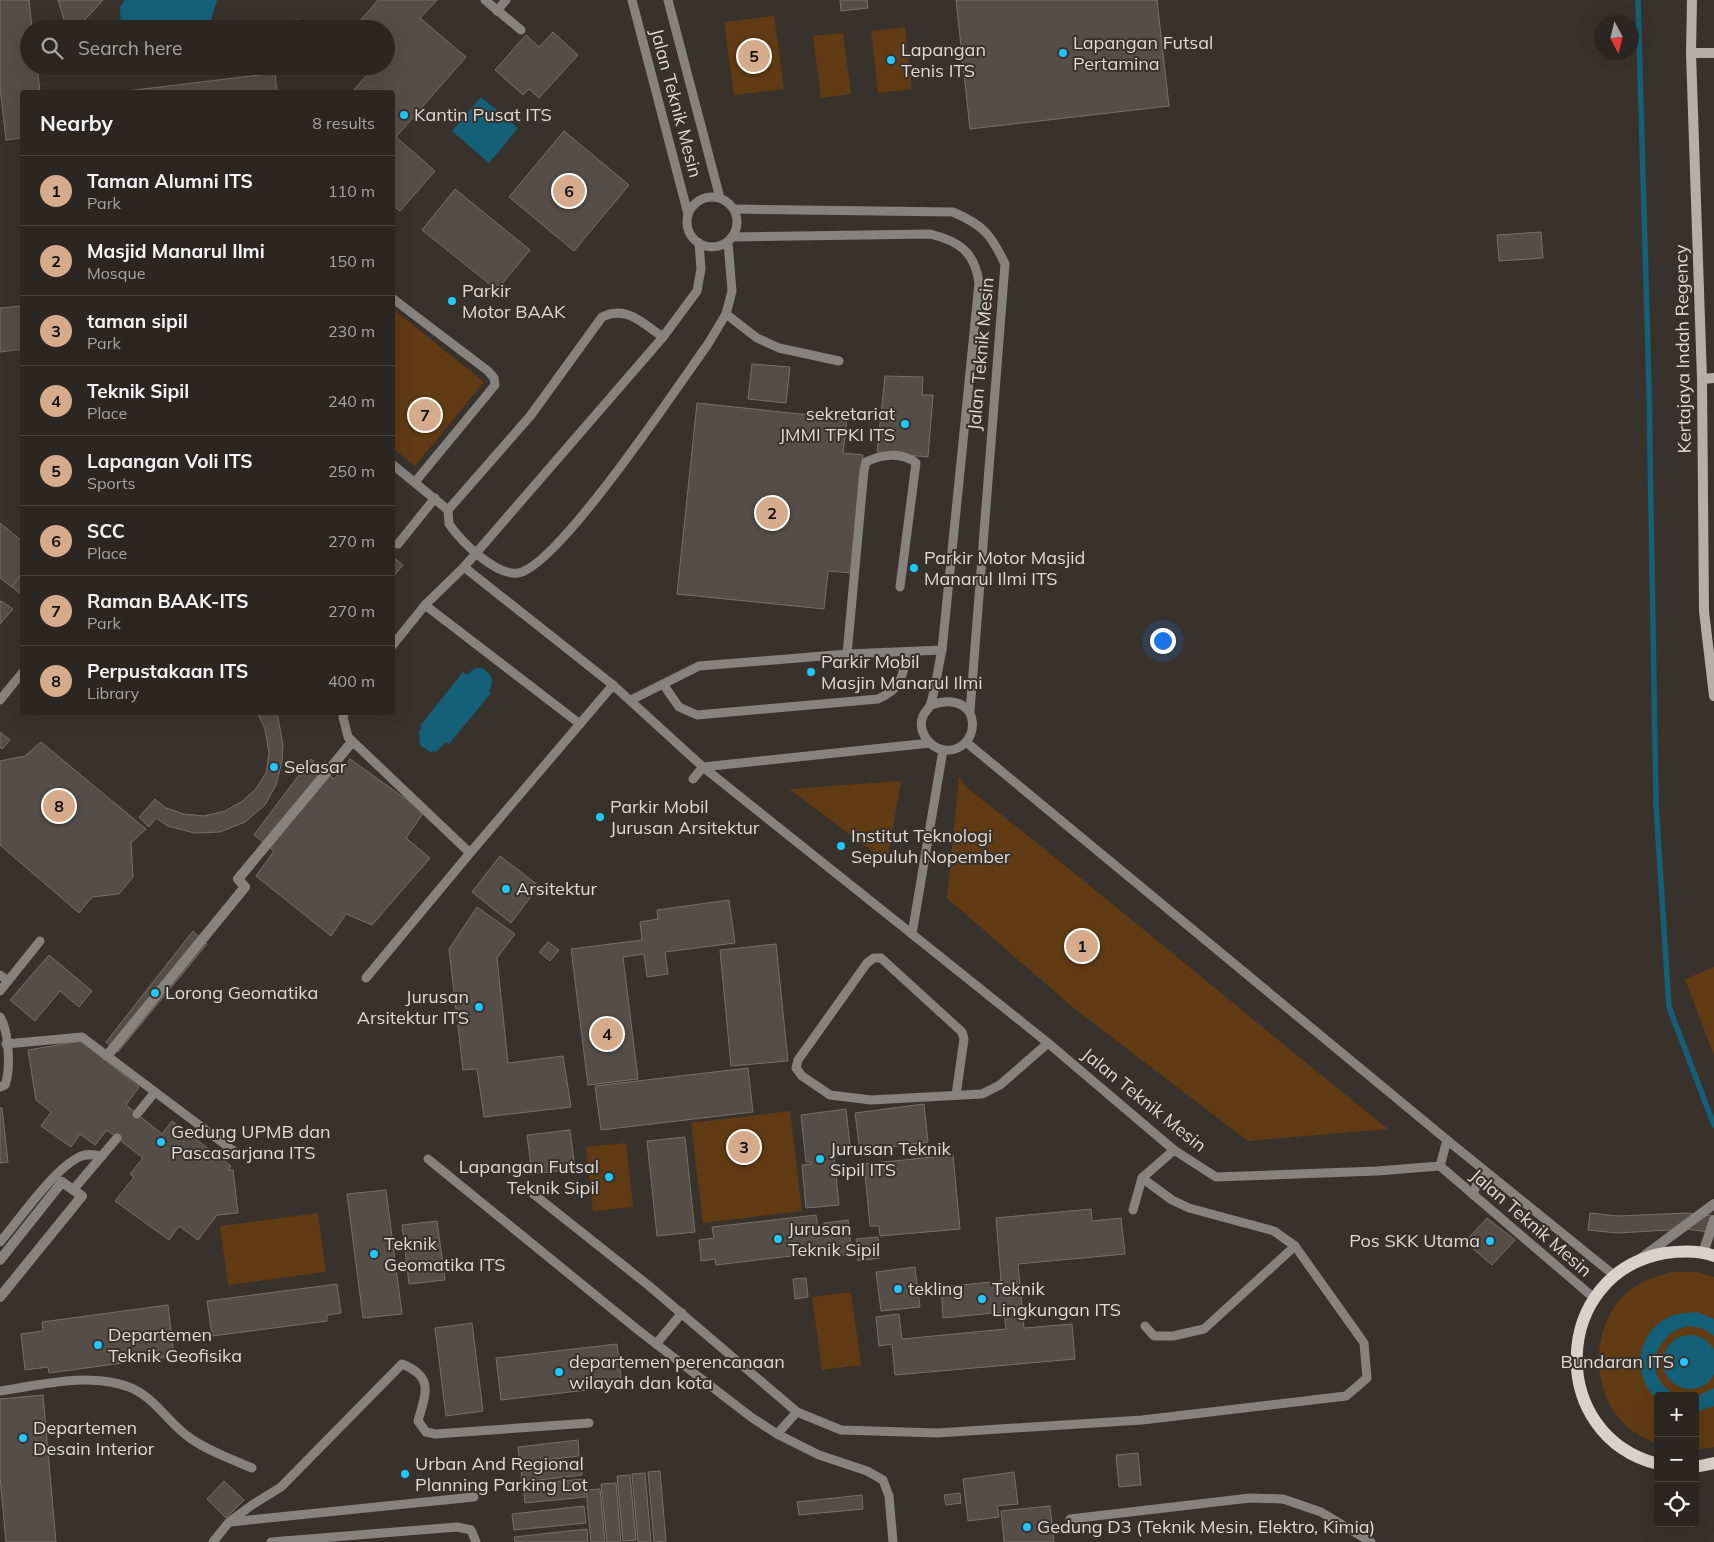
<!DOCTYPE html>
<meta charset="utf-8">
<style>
:root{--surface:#2b2621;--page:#37322e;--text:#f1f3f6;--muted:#a6a5a5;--line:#47433f;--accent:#d6ab8b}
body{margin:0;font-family:Mulish,sans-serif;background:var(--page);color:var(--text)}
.controls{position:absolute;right:15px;bottom:15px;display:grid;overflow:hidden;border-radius:5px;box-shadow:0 5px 20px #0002}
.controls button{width:45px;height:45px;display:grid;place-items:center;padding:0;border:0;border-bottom:1px solid var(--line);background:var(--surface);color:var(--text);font:25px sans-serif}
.compass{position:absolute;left:1594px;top:15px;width:45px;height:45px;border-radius:50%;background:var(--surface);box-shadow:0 5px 20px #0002;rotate:173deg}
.you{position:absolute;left:1162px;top:640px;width:18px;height:18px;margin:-12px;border:4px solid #fff;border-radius:50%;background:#1a73e8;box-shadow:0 0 0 8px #1a73e833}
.badge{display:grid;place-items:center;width:32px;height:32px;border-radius:50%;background:var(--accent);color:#111;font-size:16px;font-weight:700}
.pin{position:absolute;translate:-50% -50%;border:2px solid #fff;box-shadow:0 1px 5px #0006}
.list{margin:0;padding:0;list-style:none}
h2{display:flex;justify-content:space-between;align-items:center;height:65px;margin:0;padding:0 20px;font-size:21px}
h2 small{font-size:16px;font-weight:400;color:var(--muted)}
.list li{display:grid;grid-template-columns:32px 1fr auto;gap:15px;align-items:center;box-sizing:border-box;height:70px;padding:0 20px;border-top:1px solid var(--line)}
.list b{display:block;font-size:19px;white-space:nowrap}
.list p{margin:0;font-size:16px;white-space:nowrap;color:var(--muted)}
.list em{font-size:16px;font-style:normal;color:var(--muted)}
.icon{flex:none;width:28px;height:28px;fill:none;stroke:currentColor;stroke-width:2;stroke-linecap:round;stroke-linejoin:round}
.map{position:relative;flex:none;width:1714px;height:1542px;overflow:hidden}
.search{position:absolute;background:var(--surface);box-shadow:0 5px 20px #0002;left:20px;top:20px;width:375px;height:55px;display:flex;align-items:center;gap:12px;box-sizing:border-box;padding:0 18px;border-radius:28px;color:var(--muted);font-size:19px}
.panel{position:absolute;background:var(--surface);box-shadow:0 5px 20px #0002;left:20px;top:90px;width:375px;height:625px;border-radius:5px}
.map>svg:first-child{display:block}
</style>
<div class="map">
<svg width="1714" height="1542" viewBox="0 0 1714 1542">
<rect width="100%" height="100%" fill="#39322c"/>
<g fill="#603b14">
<path d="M774 16 784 89 734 95 724 22Z"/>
<path d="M905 27 912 89 878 93 871 31Z"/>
<path d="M843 33 851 94 821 98 813 36Z"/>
<path d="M392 308 484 382 415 466 393 448Z"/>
<path d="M959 776 965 786C1108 898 1246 1015 1388 1129L1248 1141 1076 1010 947 898Z"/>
<path d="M901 781 887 862 789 789Z"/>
<path d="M1714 967V1056L1685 979Z"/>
<path d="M790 1111 802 1211 703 1223 691 1123Z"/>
<path d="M626 1143 633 1207 593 1211 586 1147Z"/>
<path d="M318 1213 326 1272 228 1285 220 1226Z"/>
<path d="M1671 1272H1697L1714 1277V1447L1695 1450V1396H1658V1445C1650 1440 1641 1437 1634 1432 1591 1401 1588 1333 1623 1296 1636 1283 1654 1277 1671 1272Z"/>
<path d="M851 1292 861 1365 822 1370 812 1297Z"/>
</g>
<g fill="#156079">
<path d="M125 0H217L208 29H190L179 20 161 21 153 29H118L121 26 120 7Z"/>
<path d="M481 97 518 128 489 163 452 131Z"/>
<path d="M475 668H482C492 674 495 681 489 691L491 693 449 744 446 742 437 751 430 752 420 745 419 731 422 728 420 726 463 672 467 675Z"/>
<path d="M1696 1312 1714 1319V1336C1674 1301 1625 1372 1679 1396H1658V1400C1633 1379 1635 1339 1662 1321 1672 1314 1684 1313 1696 1312Z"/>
<circle cx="1690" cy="1362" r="27"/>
<path d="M1714 1388V1406L1695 1412V1397Z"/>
</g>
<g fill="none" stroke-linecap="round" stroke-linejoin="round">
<path stroke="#156079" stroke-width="5.5" d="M1638 0 1649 387 1656 805 1669 1007 1714 1125"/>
</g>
<g fill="#554d47" stroke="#776f68">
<path d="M0 0H29L32 29H29V66H37L40 92H22V138L6 140 0 87Z"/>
<path d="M58 0H103L82 23 70 29H67Z"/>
<path d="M378 0H437L420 18 466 57 396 137 435 171 400 211 392 205V92H352L375 66H386V29H353Z"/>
<path d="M840 0H867L868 8 841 11Z"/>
<path d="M956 0H1157L1169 106 970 129Z"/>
<path d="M298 20 299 29H262L261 24Z"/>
<path d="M553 32 578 55 539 98 529 89 523 95 495 70 526 35 539 47Z"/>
<path d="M275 73 277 92H127V91Z"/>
<path d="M564 131 629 185 574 251 509 197Z"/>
<path d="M455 189 530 250 497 290 422 230Z"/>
<path d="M1541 232 1543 258 1499 261 1497 235Z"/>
<path d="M22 306V349L0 352V308Z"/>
<path d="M752 364 790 367 786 403 748 399Z"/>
<path d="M885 376 923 377 922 395H933L928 457 877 452Z"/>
<path d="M697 403 847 419 843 453 863 455 851 573 828 571 824 609 677 594Z"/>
<path d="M0 523 22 541V573L12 587 0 578Z"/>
<path d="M392 556 403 565 392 578Z"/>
<path d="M22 573V595L12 587Z"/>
<path d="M1 601 13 609 0 624V602Z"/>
<path d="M257 712H277L283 745 282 761 276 785 265 805 245 822 220 832 194 833 168 826 156 818 149 827 139 817 155 799 166 808 184 814 204 816 225 811 241 802 255 790 266 773 269 753 265 729Z"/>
<path d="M0 732 10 740 2 749 0 747Z"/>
<path d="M41 742 146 829 131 843 133 877 119 894 92 897 79 913 0 845V761L25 756Z"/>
<path d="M311 759 334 779 350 759 424 812 406 838 430 858 372 925 346 914 331 936 256 876 274 851 254 835Z"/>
<path d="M500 856 539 886 511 923 472 892Z"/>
<path d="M729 900 735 943 665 952 668 974 647 977 644 954 623 957 638 1079 588 1085 571 949 642 940 640 922 658 919 657 910Z"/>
<path d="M477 907 515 934 497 958 508 1063 563 1056 571 1107 484 1117 477 1069 463 1070 449 949Z"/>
<path d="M193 931 207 944 118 1052 106 1042Z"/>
<path d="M548 942 559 950 550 961 539 952Z"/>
<path d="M776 944 788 1061 731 1066 720 950Z"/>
<path d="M49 955 92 991 79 1007 60 991 35 1021 10 1000Z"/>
<path d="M81 1041 139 1087 126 1105 162 1134 172 1121 231 1166 228 1170H233L238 1213 217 1215 198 1240 179 1226 169 1240 115 1201 134 1177 130 1174 143 1158 107 1130 95 1145 80 1134 71 1147 41 1126 51 1112 36 1100 28 1050Z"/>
<path d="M748 1068 753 1112 601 1130 595 1086Z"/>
<path d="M924 1104 928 1142 860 1151 855 1113Z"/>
<path d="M0 1108H2L8 1162 0 1163Z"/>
<path d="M846 1109 851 1154 834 1156 839 1205 806 1208 802 1165 811 1164V1162H806L801 1115Z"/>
<path d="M570 1130 575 1169 532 1174 527 1135Z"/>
<path d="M685 1137 695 1232 657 1236 647 1141Z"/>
<path d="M953 1155 960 1229 880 1236 879 1226H870L864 1164Z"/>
<path d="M386 1190 402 1314 363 1318 347 1194Z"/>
<path d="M1091 1209 1092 1221 1121 1218 1125 1254 1018 1264 1024 1328 1072 1324 1075 1359 895 1375 892 1344 879 1346 876 1317 899 1314 902 1339 1006 1329 1004 1312 943 1318 941 1287 1001 1281 996 1218Z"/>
<path d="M1590 1213 1618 1216 1687 1213 1714 1216 1708 1232 1687 1229 1617 1233 1588 1230Z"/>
<path d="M816 1215 818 1229 824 1228V1223L848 1220 852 1254 824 1257V1252L716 1265 715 1259 701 1261 699 1240 714 1238 712 1227Z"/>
<path d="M1487 1218 1515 1240 1492 1265 1465 1242Z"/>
<path d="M437 1221 445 1280 409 1284 402 1225Z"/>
<path d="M878 1237 880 1258 858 1261 856 1239Z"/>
<path d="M915 1267 920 1307 881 1311 876 1272Z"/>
<path d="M806 1278 808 1297 795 1299 793 1279Z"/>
<path d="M337 1284 341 1313 327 1315V1321L212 1336 207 1301Z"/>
<path d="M168 1305 174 1356 49 1373 48 1367 25 1370 21 1334 43 1331 42 1322Z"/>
<path d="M472 1323 483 1411 446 1416 435 1328Z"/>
<path d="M617 1344 622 1386 501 1400 496 1358Z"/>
<path d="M43 1395 56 1542H6L0 1477V1399Z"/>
<path d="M578 1440 579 1456 520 1463 518 1447Z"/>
<path d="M1138 1453 1141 1485 1119 1487 1116 1455Z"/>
<path d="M581 1461 582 1475 522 1482 521 1467Z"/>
<path d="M660 1471 666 1541 654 1542 648 1472Z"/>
<path d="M1014 1472 1018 1504 997 1506 999 1517 968 1521 963 1479Z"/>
<path d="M645 1473 651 1542H638L632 1474Z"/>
<path d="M630 1475 636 1540 623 1541 617 1476Z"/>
<path d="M583 1479 585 1497 525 1503 523 1485Z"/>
<path d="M224 1481 244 1500 226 1518 207 1499Z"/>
<path d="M616 1483 621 1542H607L601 1484Z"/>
<path d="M600 1489 605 1542H591L586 1490Z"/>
<path d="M960 1493 961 1503 946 1505 944 1495Z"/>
<path d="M862 1495 863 1509 799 1515 797 1502Z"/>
<path d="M584 1506 586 1523 514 1530 512 1514Z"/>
<path d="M1050 1506 1054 1542H1004L1001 1511Z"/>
<path d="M587 1529 588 1542H515L514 1537Z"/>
</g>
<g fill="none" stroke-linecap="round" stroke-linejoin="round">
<g stroke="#86827f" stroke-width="9">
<path d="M485 0 521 30"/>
<path d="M632 0 688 214"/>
<path d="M668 0 720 198"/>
<path d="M497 11 506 0"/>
<circle cx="712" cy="222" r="25"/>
<path d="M734 209 953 212C983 225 991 234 1005 264L970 711"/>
<path d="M732 237 930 234C959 241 975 252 979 283L942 650C938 668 936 686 931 703 930 708 925 711 923 716 917 730 929 748 944 750 982 754 986 687 931 705"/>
<path d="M392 298 488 371 494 378 495 385 415 482"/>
<path d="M726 314 757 338 779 348 839 361"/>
<path d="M663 337C642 323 627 305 602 317L531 415 448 510 449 524C461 541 495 576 518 573 558 567 679 384 708 344L726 314 732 291 728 242"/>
<path d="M392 464 448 510"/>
<path d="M398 544 435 498"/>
<path d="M464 567 613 685 703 767 912 934"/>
<path d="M425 605 464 567 663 337 697 291 701 269 699 243"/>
<path d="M392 646 425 605 580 724"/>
<path d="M908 652C901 677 904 687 878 699L697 715 679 707 663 684 699 666 847 654 942 650"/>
<path d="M847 654 864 470 866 462C882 454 902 452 916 463L900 587"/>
<path d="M0 700 22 673"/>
<path d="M631 700 663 684"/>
<path d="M345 712 343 717 348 737 470 853 613 685"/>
<path d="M966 742 1447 1140 1615 1276"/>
<path d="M943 750 912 934 1048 1043 1174 1150 1216 1177 1377 1171 1440 1166 1594 1298"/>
<path d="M693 779 703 767 930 743"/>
<path d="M0 975 8 981"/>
<path d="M366 978 470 853"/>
<path d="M0 991 40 941"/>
<path d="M0 1017C9 1031 11 1069 5 1085L0 1087"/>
<path d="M6 1044 82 1037 235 1152"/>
<path d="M956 1095 964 1039 962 1032 881 958H874L867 963 798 1060 796 1068 802 1076 830 1095 871 1100 982 1094 1000 1085 1048 1043"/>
<path d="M137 1114 155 1092"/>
<path d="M428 1159 638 1330 751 1417 777 1434 819 1455 867 1471 883 1480 889 1496 893 1542"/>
<path d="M1440 1166 1447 1140"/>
<path d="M73 1190 117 1138"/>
<path d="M531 1192 648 1285 797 1412 841 1430 937 1433 1142 1420 1346 1396 1367 1378 1364 1343 1295 1246 1274 1231 1189 1208 1172 1200 1142 1178 1174 1150"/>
<path d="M1473 1195 1482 1169"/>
<path d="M1133 1210 1142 1178"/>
<path d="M0 1242C20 1219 53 1170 79 1157 87 1153 94 1155 102 1156"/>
<path d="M1145 1326 1154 1336H1173L1204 1329 1295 1246"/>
<path d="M656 1344 682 1313"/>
<path d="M0 1391C41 1385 88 1372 129 1387 155 1397 168 1423 190 1438 208 1451 231 1459 252 1468"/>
<path d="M777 1434 797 1412"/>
<path d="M1070 1519 1250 1498 1283 1499 1321 1512 1371 1542"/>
<path d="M230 1522 474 1497"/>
<path d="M213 1542 229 1522 252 1505 281 1487 402 1364C434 1377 426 1392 418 1421L426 1432 435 1434 589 1423"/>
<path d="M271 1542 457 1527 471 1530 476 1542"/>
</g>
<g stroke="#86827f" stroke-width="10">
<path d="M107 1056 245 887 238 879 352 742"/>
<path d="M1703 1253 1714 1220"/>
<path d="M1640 1259 1714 1204"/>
<path d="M0 1260 62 1182 82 1196 0 1297"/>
</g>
<g stroke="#b5afaa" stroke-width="10">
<path d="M1692 0 1691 53 1702 379 1704 611 1714 696"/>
<path d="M1691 53H1714"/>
<path d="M1702 379 1714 378"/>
</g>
<g stroke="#d9d2cb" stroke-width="12">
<path d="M1658 1464C1546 1436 1551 1273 1665 1253 1680 1251 1699 1250 1714 1256"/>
<path d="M1695 1467 1714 1463"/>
</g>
</g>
<g fill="#1fc9fd" stroke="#39322c" stroke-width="2">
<circle cx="1063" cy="53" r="5"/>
<circle cx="891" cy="60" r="5"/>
<circle cx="404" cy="115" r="5"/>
<circle cx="452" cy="301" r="5"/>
<circle cx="905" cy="424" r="5"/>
<circle cx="914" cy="568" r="5"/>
<circle cx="811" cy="672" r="5"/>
<circle cx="274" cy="767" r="5"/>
<circle cx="600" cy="817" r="5"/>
<circle cx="841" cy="846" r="5"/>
<circle cx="506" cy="889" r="5"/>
<circle cx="155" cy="993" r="5"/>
<circle cx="479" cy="1007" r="5"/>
<circle cx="161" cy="1142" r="5"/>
<circle cx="820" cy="1159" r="5"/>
<circle cx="609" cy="1177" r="5"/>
<circle cx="778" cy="1239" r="5"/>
<circle cx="1490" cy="1241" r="5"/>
<circle cx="374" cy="1254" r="5"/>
<circle cx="898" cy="1289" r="5"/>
<circle cx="982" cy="1299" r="5"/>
<circle cx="98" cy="1345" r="5"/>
<circle cx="1684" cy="1362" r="5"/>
<circle cx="559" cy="1372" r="5"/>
<circle cx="23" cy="1438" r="5"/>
<circle cx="405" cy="1474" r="5"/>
<circle cx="1027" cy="1527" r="5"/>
</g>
<g text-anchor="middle" stroke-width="4" stroke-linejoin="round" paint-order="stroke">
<g font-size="18" fill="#dfdad6" stroke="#39322c" text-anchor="start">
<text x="1073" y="49">Lapangan Futsal<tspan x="1073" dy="21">Pertamina</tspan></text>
<text x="901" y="56">Lapangan<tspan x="901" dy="21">Tenis ITS</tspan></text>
<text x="414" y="121">Kantin Pusat ITS</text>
<text x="462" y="297">Parkir<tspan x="462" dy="21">Motor BAAK</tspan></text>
<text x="895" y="420" text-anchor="end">sekretariat<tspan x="895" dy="21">JMMI TPKI ITS</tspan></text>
<text x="924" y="564">Parkir Motor Masjid<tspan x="924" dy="21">Manarul Ilmi ITS</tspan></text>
<text x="821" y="668">Parkir Mobil<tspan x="821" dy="21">Masjin Manarul Ilmi</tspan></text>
<text x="284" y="773">Selasar</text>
<text x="610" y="813">Parkir Mobil<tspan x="610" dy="21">Jurusan Arsitektur</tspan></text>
<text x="851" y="842">Institut Teknologi<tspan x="851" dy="21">Sepuluh Nopember</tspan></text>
<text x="516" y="895">Arsitektur</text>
<text x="165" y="999">Lorong Geomatika</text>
<text x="469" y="1003" text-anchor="end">Jurusan<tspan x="469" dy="21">Arsitektur ITS</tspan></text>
<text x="171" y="1138">Gedung UPMB dan<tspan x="171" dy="21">Pascasarjana ITS</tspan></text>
<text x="830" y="1155">Jurusan Teknik<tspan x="830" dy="21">Sipil ITS</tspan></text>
<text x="599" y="1173" text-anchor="end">Lapangan Futsal<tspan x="599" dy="21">Teknik Sipil</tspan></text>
<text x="788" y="1235">Jurusan<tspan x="788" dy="21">Teknik Sipil</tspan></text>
<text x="1480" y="1247" text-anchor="end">Pos SKK Utama</text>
<text x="384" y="1250">Teknik<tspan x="384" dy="21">Geomatika ITS</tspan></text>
<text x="908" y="1295">tekling</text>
<text x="992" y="1295">Teknik<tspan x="992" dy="21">Lingkungan ITS</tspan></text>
<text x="108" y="1341">Departemen<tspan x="108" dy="21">Teknik Geofisika</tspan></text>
<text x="569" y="1368">departemen perencanaan<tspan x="569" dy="21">wilayah dan kota</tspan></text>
<text x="1674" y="1368" text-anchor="end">Bundaran ITS</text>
<text x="33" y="1434">Departemen<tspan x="33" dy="21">Desain Interior</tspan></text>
<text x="415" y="1470">Urban And Regional<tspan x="415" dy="21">Planning Parking Lot</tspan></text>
<text x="1037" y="1533">Gedung D3 (Teknik Mesin, Elektro, Kimia)</text>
</g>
<g font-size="18" fill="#dfdad6" stroke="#39322c">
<text transform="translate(676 103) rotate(75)" y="6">Jalan Teknik Mesin</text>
<text transform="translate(1683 349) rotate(-91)" y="6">Kertajaya Indah Regency</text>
<text transform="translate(981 354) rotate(-85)" y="6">Jalan Teknik Mesin</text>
<text transform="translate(1144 1100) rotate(39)" y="6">Jalan Teknik Mesin</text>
<text transform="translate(1531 1223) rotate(41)" y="6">Jalan Teknik Mesin</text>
</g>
</g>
</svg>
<div class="controls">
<button>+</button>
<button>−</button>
<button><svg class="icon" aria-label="locate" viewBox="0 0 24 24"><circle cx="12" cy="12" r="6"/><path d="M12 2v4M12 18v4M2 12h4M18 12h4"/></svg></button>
</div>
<svg class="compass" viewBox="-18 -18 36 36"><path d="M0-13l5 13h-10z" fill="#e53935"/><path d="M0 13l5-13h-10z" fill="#a6a5a5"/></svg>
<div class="you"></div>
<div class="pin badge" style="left:1082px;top:946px">1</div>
<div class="pin badge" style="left:772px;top:513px">2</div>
<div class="pin badge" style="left:744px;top:1147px">3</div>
<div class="pin badge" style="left:607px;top:1034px">4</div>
<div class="pin badge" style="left:754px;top:56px">5</div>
<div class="pin badge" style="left:569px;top:191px">6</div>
<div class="pin badge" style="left:425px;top:415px">7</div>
<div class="pin badge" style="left:59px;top:806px">8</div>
<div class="search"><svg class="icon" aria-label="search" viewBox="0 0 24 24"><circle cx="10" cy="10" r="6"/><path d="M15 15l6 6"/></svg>Search here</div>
<section class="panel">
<h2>Nearby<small>8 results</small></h2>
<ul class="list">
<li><span class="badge">1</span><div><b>Taman Alumni ITS</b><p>Park</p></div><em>110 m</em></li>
<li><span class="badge">2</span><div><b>Masjid Manarul Ilmi</b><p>Mosque</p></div><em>150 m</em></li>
<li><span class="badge">3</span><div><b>taman sipil</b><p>Park</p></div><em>230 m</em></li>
<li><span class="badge">4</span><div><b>Teknik Sipil</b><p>Place</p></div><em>240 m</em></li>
<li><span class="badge">5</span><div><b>Lapangan Voli ITS</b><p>Sports</p></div><em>250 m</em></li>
<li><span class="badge">6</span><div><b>SCC</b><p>Place</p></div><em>270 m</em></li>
<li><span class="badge">7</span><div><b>Raman BAAK-ITS</b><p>Park</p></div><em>270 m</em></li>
<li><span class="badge">8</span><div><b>Perpustakaan ITS</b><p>Library</p></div><em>400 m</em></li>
</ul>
</section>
</div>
